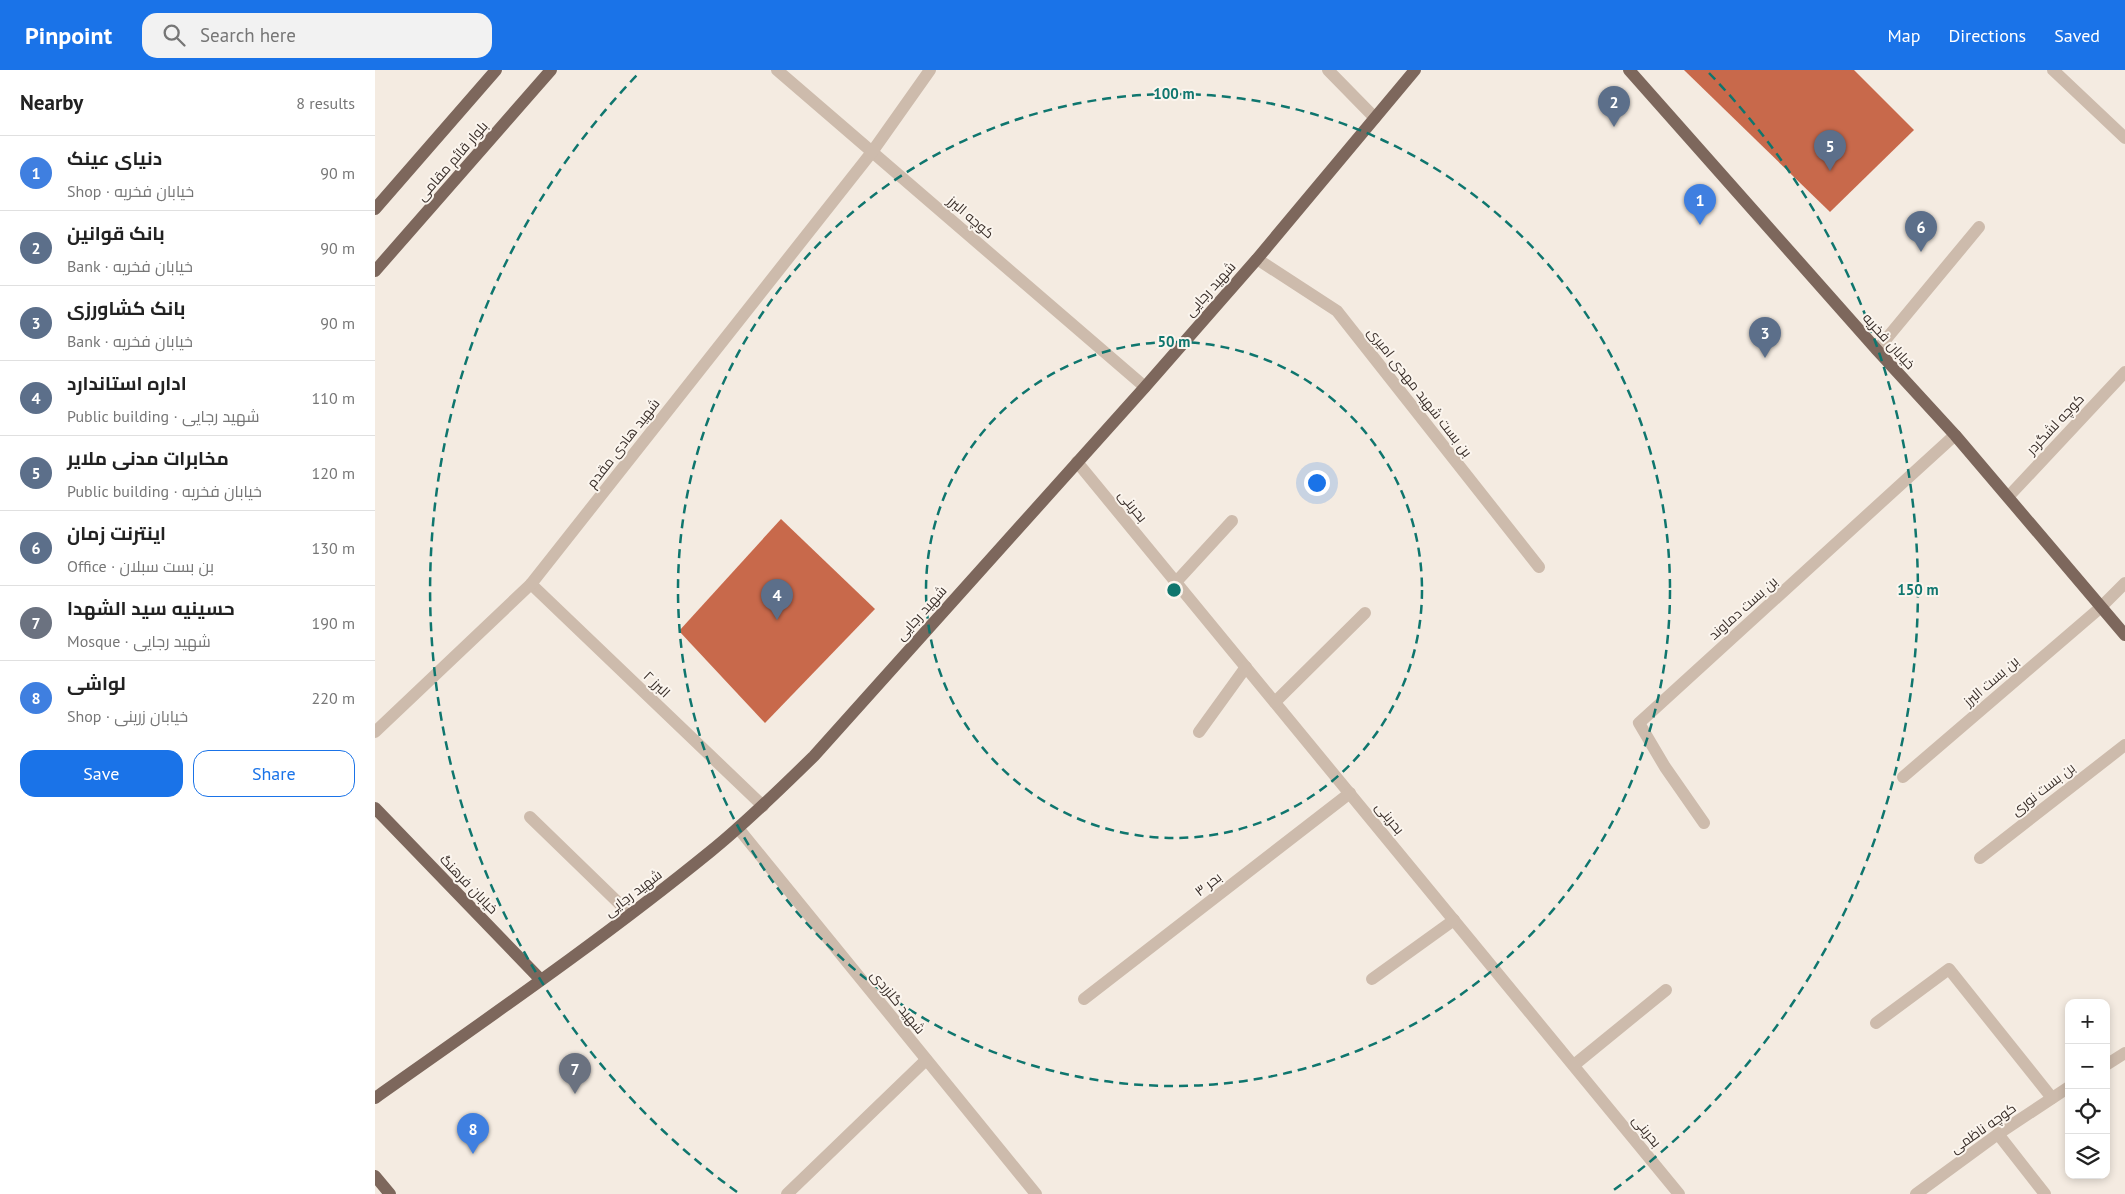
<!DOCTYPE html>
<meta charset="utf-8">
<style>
:root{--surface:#fff;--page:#f2f2f2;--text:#222;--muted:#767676;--line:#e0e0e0;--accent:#1a73e8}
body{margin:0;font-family:"PT Sans",Cairo,sans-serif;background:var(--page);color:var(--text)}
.controls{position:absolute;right:15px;bottom:15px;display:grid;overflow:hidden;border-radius:10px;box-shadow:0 2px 8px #0003}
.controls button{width:45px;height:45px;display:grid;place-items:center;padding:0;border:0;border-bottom:1px solid var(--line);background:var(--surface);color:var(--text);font:25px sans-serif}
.you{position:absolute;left:941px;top:412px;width:18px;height:18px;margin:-12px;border:4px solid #fff;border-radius:50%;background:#1a73e8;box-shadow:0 0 0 8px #1a73e833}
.badge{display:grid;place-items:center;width:32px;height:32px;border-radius:50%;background:var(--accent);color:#fff;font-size:16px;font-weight:700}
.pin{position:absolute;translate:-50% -41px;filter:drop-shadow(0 1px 2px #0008)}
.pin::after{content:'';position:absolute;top:26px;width:18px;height:15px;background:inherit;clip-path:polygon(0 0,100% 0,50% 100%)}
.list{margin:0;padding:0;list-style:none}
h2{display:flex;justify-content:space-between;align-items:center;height:65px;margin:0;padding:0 20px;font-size:21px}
h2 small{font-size:16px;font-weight:400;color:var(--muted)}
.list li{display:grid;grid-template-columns:32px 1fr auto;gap:15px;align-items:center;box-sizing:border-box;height:75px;padding:0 20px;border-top:1px solid var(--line)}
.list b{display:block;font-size:19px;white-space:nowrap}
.list p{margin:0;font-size:16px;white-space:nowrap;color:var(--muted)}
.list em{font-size:16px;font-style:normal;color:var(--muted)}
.actions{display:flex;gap:10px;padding:15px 20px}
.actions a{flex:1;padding:11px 0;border:1px solid var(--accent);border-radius:15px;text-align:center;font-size:18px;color:var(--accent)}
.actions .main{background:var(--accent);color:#fff}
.icon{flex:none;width:28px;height:28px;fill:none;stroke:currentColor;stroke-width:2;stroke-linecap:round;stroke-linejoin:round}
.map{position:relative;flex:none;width:1750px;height:1124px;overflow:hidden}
header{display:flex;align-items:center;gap:30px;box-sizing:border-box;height:70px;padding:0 25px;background:var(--accent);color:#fff}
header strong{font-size:24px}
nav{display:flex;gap:28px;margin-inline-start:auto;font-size:18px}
.search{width:350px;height:45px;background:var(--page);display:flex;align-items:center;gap:12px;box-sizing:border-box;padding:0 18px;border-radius:15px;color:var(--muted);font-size:19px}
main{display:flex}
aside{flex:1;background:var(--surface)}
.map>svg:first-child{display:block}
</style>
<header>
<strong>Pinpoint</strong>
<div class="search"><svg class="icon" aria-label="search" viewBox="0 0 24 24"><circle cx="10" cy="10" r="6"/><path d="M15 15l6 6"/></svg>Search here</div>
<nav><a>Map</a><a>Directions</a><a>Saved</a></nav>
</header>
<main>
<aside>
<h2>Nearby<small>8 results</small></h2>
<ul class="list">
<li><span class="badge" style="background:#3f7fe0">1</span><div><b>دنیای عینک</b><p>Shop · خیابان فخریه</p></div><em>90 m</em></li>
<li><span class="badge" style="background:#5c6f8a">2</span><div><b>بانک قوانین</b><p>Bank · خیابان فخریه</p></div><em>90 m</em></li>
<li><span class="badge" style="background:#5c6f8a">3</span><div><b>بانک کشاورزی</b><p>Bank · خیابان فخریه</p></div><em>90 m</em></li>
<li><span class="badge" style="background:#5c6f8a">4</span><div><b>اداره استاندارد</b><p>Public building · شهید رجایی</p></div><em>110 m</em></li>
<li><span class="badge" style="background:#5c6f8a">5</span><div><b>مخابرات مدنی ملایر</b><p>Public building · خیابان فخریه</p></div><em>120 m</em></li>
<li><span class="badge" style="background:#5c6f8a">6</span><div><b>اینترنت زمان</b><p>Office · بن بست سبلان</p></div><em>130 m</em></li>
<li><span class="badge" style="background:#6b7280">7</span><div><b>حسینیه سید الشهدا</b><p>Mosque · شهید رجایی</p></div><em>190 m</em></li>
<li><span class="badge" style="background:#3f7fe0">8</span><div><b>لواشی</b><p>Shop · خیابان زرینی</p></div><em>220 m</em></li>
</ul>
<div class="actions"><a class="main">Save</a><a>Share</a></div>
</aside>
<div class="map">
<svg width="1750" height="1124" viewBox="0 0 1750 1124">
<rect width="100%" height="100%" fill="#f4ebe1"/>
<g fill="#c8694b">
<path d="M1309 0H1479L1539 60 1455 142Z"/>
<path d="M406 449 500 539 390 653 304 561Z"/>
</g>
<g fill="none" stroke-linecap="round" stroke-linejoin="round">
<g stroke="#cdbbac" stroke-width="12">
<path d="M402 0 770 317"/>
<path d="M953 0 1000 48"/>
<path d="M1678 0 1750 68"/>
<path d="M882 189 962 241 1164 497"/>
<path d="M1502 280 1604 157"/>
<path d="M702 392 1304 1124"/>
<path d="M1633 427 1750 302"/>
<path d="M801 512 857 451"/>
<path d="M156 514 388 736"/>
<path d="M900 632 990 543"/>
<path d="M0 662 156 514 497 82 555 0"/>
<path d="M824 662 871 597"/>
<path d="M1528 707 1725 538 1750 513"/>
<path d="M155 747 255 844"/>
<path d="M1329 753 1290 697 1264 653 1580 365"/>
<path d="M363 758 661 1124"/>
<path d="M1605 788 1750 675"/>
<path d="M997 909 1079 850"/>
<path d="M709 929 975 723"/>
<path d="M1501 953 1574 899 1677 1028"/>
<path d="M1199 995 1291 920"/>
<path d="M1731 995 1750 983"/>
<path d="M1623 1064 1670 1124"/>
<path d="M412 1124 551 990"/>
<path d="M1541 1124 1623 1064 1694 1017"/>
</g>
<g stroke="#7d675c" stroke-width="12">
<path d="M1254 0 1502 280 1580 365 1750 565"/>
<path d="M0 139 121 0"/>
<path d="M0 201 176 0"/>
<path d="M0 738 166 910"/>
<path d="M0 1028C113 948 228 869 336 781 372 752 405 719 439 686L770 317 882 189 1040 0"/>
<path d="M0 1106 15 1124"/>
</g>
</g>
<g fill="none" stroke="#0f766e" stroke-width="2.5" stroke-dasharray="9 6">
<circle cx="799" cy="520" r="248"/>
<circle cx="799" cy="520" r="496"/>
<path d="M362 1122A744 744 0 0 1 264 3M1334 3A744 744 0 0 1 1236 1122"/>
</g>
<g text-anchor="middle" stroke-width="4" stroke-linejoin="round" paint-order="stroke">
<g font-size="14" fill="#3b302b" stroke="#fbf5ee">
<text transform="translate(77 91) rotate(-49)" y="5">بلوار قائم مقامی</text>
<text transform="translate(596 147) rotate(41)" y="5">کوچه البرز</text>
<text transform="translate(835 219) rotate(-48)" y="5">شهید رجایی</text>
<text transform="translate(1514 271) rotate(48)" y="5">خیابان فخریه</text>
<text transform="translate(1045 322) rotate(52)" y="5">بن بست شهید مهدی امیری</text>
<text transform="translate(1680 354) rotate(-47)" y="5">کوچه لشگردر</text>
<text transform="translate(248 373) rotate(-52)" y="5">شهید هادی مقدم</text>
<text transform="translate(758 436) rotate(51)" y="5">بحرینی</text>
<text transform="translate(1368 538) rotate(-42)" y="5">بن بست دماوند</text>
<text transform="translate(546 543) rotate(-48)" y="5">شهید رجایی</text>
<text transform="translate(1616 611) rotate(-41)" y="5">بن بست البرز</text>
<text transform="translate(282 614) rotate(44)" y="5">البرز ۲</text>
<text transform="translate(1668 719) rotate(-38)" y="5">بن بست نوری</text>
<text transform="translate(1015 748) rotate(51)" y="5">بحرینی</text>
<text transform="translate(94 814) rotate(46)" y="5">خیابان فرهنگ</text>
<text transform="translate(833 814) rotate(-38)" y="5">بحر ۳</text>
<text transform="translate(258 823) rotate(-37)" y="5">شهید رجایی</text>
<text transform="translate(523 932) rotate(51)" y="5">شهید گلزردی</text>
<text transform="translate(1608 1058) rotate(-35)" y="5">کوچه ناظمی</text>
<text transform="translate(1272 1061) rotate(51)" y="5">بحرینی</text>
</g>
</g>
<circle cx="799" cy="520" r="8" fill="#0f766e" stroke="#fbf5ee" stroke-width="2.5"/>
<g font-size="15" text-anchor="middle" font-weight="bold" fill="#0f766e" stroke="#fbf5ee" stroke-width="4" stroke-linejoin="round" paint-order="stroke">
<text x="799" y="29">100 m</text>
<text x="799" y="277">50 m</text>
<text x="1543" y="525">150 m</text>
</g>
</svg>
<div class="controls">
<button>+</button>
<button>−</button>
<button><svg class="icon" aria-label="locate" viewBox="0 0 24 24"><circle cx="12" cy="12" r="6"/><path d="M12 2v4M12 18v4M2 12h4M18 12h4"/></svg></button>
<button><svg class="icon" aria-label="layers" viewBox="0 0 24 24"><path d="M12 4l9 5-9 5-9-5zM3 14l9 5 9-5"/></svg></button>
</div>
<div class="you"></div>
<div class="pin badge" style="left:1325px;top:155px;background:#3f7fe0">1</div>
<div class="pin badge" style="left:1239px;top:57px;background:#5c6f8a">2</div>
<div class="pin badge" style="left:1390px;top:288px;background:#5c6f8a">3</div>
<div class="pin badge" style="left:402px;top:550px;background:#5c6f8a">4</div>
<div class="pin badge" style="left:1455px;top:101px;background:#5c6f8a">5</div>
<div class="pin badge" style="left:1546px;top:182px;background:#5c6f8a">6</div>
<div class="pin badge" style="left:200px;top:1024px;background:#6b7280">7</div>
<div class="pin badge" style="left:98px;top:1084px;background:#3f7fe0">8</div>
</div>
</main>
